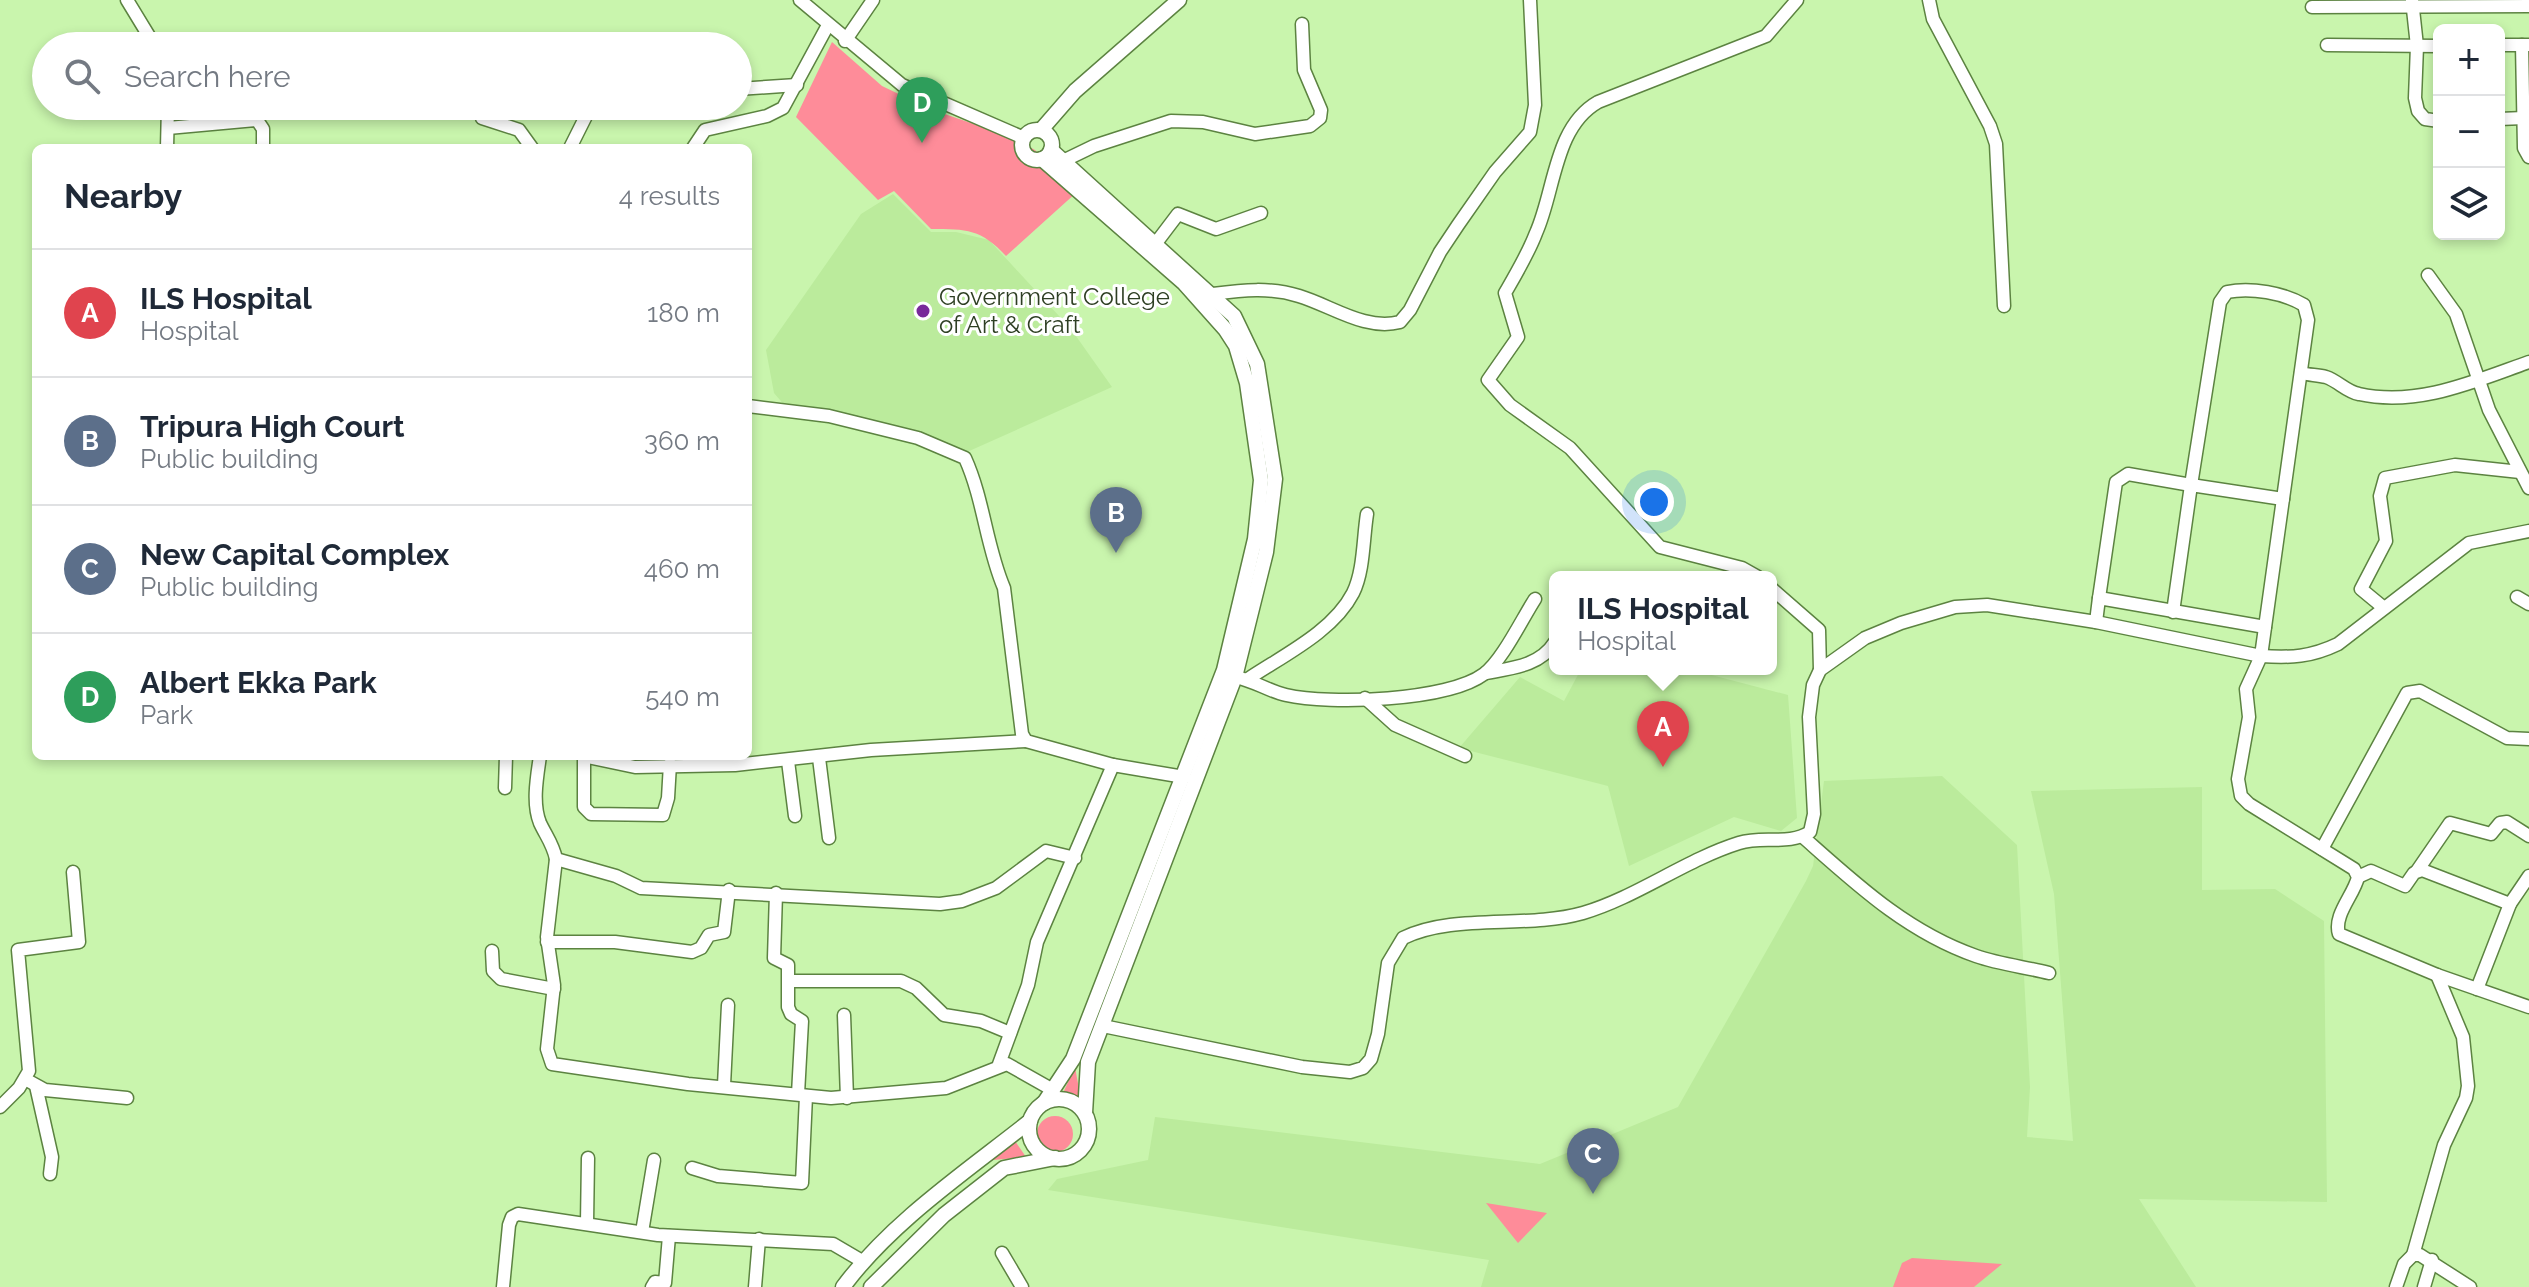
<!DOCTYPE html>
<meta charset="utf-8">
<style>
:root{--surface:#fff;--page:#f2f2f3;--text:#1f2937;--muted:#747a83;--line:#e0e1e3;--accent:#78299a}
body{margin:0;font-family:Raleway,sans-serif;background:var(--page);color:var(--text)}
.controls{position:absolute;right:24px;top:24px;display:grid;overflow:hidden;border-radius:12px;box-shadow:0 4px 12px #0003}
.controls button{width:72px;height:72px;display:grid;place-items:center;padding:0;border:0;border-bottom:2px solid var(--line);background:var(--surface);color:var(--text);font:40px sans-serif}
.you{position:absolute;left:1654px;top:502px;width:28px;height:28px;margin:-20px;border:6px solid #fff;border-radius:50%;background:#1a73e8;box-shadow:0 0 0 12px #1a73e833}
.badge{display:grid;place-items:center;width:52px;height:52px;border-radius:50%;background:var(--accent);color:#fff;font-size:26px;font-weight:700}
.pin{position:absolute;translate:-50% -66px;filter:drop-shadow(0 2px 4px #0008)}
.pin::after{content:'';position:absolute;top:42px;width:28px;height:24px;background:inherit;clip-path:polygon(0 0,100% 0,50% 100%)}
.popup{position:absolute;left:1549px;top:571px;width:228px;height:104px;box-sizing:border-box;display:grid;place-content:center;border-radius:12px;background:var(--surface);filter:drop-shadow(0 2px 6px #0005);font-size:26px;white-space:nowrap;color:var(--muted)}
.popup b{font-size:30px;color:var(--text)}
.popup::after{content:'';position:absolute;left:50%;top:100%;margin-left:-16px;border:16px solid transparent;border-top-color:var(--surface)}
.list{margin:0;padding:0;list-style:none}
h2{display:flex;justify-content:space-between;align-items:center;height:104px;margin:0;padding:0 32px;font-size:34px}
h2 small{font-size:26px;font-weight:400;color:var(--muted)}
.list li{display:grid;grid-template-columns:52px 1fr auto;gap:24px;align-items:center;box-sizing:border-box;height:128px;padding:0 32px;border-top:2px solid var(--line)}
.list b{display:block;font-size:30px;white-space:nowrap}
.list p{margin:0;font-size:26px;white-space:nowrap;color:var(--muted)}
.list em{font-size:26px;font-style:normal;color:var(--muted)}
.icon{flex:none;width:44px;height:44px;fill:none;stroke:currentColor;stroke-width:2;stroke-linecap:round;stroke-linejoin:round}
.map{position:relative;flex:none;width:2529px;height:1287px;overflow:hidden}
.search{position:absolute;background:var(--surface);box-shadow:0 4px 12px #0003;left:32px;top:32px;width:720px;height:88px;display:flex;align-items:center;gap:20px;box-sizing:border-box;padding:0 28px;border-radius:44px;color:var(--muted);font-size:30px}
.panel{position:absolute;background:var(--surface);box-shadow:0 4px 12px #0003;left:32px;top:144px;width:720px;height:616px;border-radius:12px}
.map>svg:first-child{display:block}
</style>
<div class="map">
<svg width="2529" height="1287" viewBox="0 0 2529 1287">
<rect width="100%" height="100%" fill="#c9f5ad"/>
<g fill="#bbeb9c">
<path d="M893 194 931 232H956L989 240 1071 329 1112 387 967 452 899 428 786 407 774 393 766 350 861 214Z"/>
<path d="M1581 669H1689L1788 695 1797 818 1781 831 1734 817 1629 866 1608 786 1459 748 1520 677 1564 701Z"/>
<path d="M1942 776 2017 845 2030 1087 2027 1137 2073 1141 2054 894 2031 791 2202 787V890L2275 889 2324 921 2327 1202 2139 1199 2196 1287H1481L1489 1260 1048 1190 1057 1179 1148 1160 1155 1117 1540 1164 1678 1107 1806 881 1813 866 1824 781Z"/>
</g>
<g fill="#fe8c99">
<path d="M832 42 882 86 930 109 1009 136 1035 150 1077 192 1006 256C981 229 967 229 931 229L894 191 878 200 796 117Z"/>
<path d="M1075 1067 1081 1100 1063 1093Z"/>
<circle cx="1055" cy="1134" r="18"/>
<path d="M1015 1141 1026 1157 993 1160Z"/>
<path d="M1486 1203 1547 1213 1518 1243Z"/>
<path d="M1912 1258 2002 1264 1974 1287H1893L1902 1263Z"/>
</g>
<g fill="none" stroke-linecap="round" stroke-linejoin="round">
<defs>
<g id="minor">
<path d="M127 0 155 46"/>
<path d="M800 0 902 85 1024 138"/>
<path d="M1929 0 1933 19 1990 126 1996 144 2004 306"/>
<path d="M2412 0 2417 46 2415 98 2418 111 2425 119 2439 121"/>
<path d="M2312 7 2529 6"/>
<path d="M845 41 873 0"/>
<path d="M210 45V46"/>
<path d="M2327 45 2439 46"/>
<path d="M2499 45H2528"/>
<path d="M2522 45 2524 148 2529 157"/>
<path d="M738 89 797 85"/>
<path d="M485 106 482 118 519 130 532 148"/>
<path d="M2499 119 2524 118"/>
<path d="M168 128 257 120 263 129V148"/>
<path d="M167 148 168 106"/>
<path d="M570 148 591 106"/>
<path d="M693 148 705 130 767 116 783 108 828 25"/>
<path d="M1063 161 1094 146 1171 121 1203 122 1255 134 1310 126 1320 118 1321 110 1304 70 1302 24"/>
<path d="M1156 243 1178 214 1216 229 1261 213"/>
<path d="M2428 275 2456 314 2489 410 2529 488"/>
<path d="M1213 294C1243 290 1270 287 1299 296 1332 306 1365 331 1400 322L1410 310 1440 252 1458 225 1495 172 1530 132 1535 105 1530 0"/>
<path d="M2301 373C2309 375 2318 375 2326 377 2338 381 2347 392 2359 394 2418 407 2475 381 2529 362"/>
<path d="M748 406 829 416 918 438 965 458C984 500 986 546 1004 588L1022 734 1026 741 1113 765 1184 777"/>
<path d="M2529 531 2469 543 2338 644C2311 657 2291 658 2261 656L2246 689 2249 717 2238 779 2241 796 2249 804 2354 869 2358 877C2354 895 2333 915 2339 934L2437 975 2529 1007"/>
<path d="M1758 577 1742 568 1660 547 1570 448 1510 405 1488 380 1518 337 1505 293C1516 274 1528 254 1536 233 1555 191 1554 127 1598 102L1766 36 1797 0"/>
<path d="M1771 588 1819 630 1820 670"/>
<path d="M2517 597 2529 604"/>
<path d="M2384 608 2361 589 2386 541 2380 496 2385 478 2455 465 2520 472"/>
<path d="M2173 612 2191 485 2283 499"/>
<path d="M2096 622 2099 598 2265 627"/>
<path d="M1486 673C1512 668 1540 666 1555 642"/>
<path d="M1235 677C1253 680 1268 691 1286 695 1330 705 1448 701 1484 674 1502 661 1522 619 1535 599"/>
<path d="M1248 679C1282 656 1333 632 1353 593 1364 571 1363 539 1367 514"/>
<path d="M1365 698 1395 725 1465 756"/>
<path d="M540 756C537 777 532 803 540 823 546 836 553 844 556 859L616 876 641 888 940 904 962 901 996 888 1046 851 1075 858"/>
<path d="M583 756 635 767 735 765 871 750 1026 741"/>
<path d="M584 756V807L591 814 663 815 668 798 670 764"/>
<path d="M819 758 829 838"/>
<path d="M788 761 795 816"/>
<path d="M505 788 506 756"/>
<path d="M1803 837C1856 884 1907 932 1976 956 1999 964 2025 967 2049 973"/>
<path d="M2322 849 2407 693 2420 691 2507 738 2529 739"/>
<path d="M556 859 547 937 554 985 547 1049 552 1064 688 1084 831 1098 946 1088 1007 1064 1053 1090"/>
<path d="M2417 871 2450 823 2491 834 2500 823 2507 822 2529 836"/>
<path d="M2358 877 2371 871 2405 886 2414 873 2422 870 2510 904"/>
<path d="M776 893 774 958 788 965V1007L791 1014 802 1021 798 1094"/>
<path d="M547 942H615L692 952 701 948 709 935 724 932 729 890"/>
<path d="M492 951 493 971 501 979 554 989"/>
<path d="M790 981H901L916 988 944 1015 981 1021 1010 1033"/>
<path d="M2477 989 2510 904 2529 876"/>
<path d="M844 1015 847 1098"/>
<path d="M1103 1026 1302 1067 1350 1072 1363 1068 1371 1059 1378 1034 1388 963 1403 938C1454 913 1526 929 1583 913 1637 897 1685 860 1739 843 1763 835 1788 846 1810 832L1814 814 1809 717 1813 685 1820 670 1865 638 1901 623 1955 607 1987 605 2096 622 2261 656 2308 320 2304 305C2284 293 2251 287 2227 292L2220 302 2191 485 2128 474 2116 482 2099 598"/>
<path d="M999 1064 1028 985 1037 942 1113 765"/>
<path d="M25 1079 45 1090 127 1098"/>
<path d="M724 1085 728 1005"/>
<path d="M36 1086 52 1157 50 1174"/>
<path d="M0 1107 19 1088 29 1071 18 950 79 942 73 872"/>
<path d="M692 1168 718 1176 802 1183 806 1096"/>
<path d="M587 1223 588 1158"/>
<path d="M642 1232 654 1160"/>
<path d="M1002 1253 1022 1287"/>
<path d="M2413 1255 2444 1145 2466 1098 2468 1086 2463 1037 2437 975"/>
<path d="M503 1287 509 1225 512 1217 518 1214 658 1235 833 1244 862 1261"/>
<path d="M652 1287 655 1282 665 1283 669 1236"/>
<path d="M755 1287 759 1239"/>
<path d="M2396 1287 2404 1264 2413 1255H2420L2470 1287"/>
<path d="M2424 1287 2432 1260"/>
</g>
<g id="major">
<path d="M1041 130 1075 91 1179 0"/>
<circle cx="1037" cy="145" r="15"/>
<path d="M1051 150 1234 316 1257 364 1275 479 1266 552 1235 677 1088 1062 1085 1113"/>
<path d="M1042 159 1184 283 1225 329 1236 346 1247 383 1261 480 1255 539 1224 670 1073 1059 1044 1103"/>
<circle cx="1059" cy="1129" r="30"/>
<path d="M843 1287C891 1222 967 1171 1030 1121"/>
<path d="M871 1287 944 1215 1004 1168 1055 1158"/>
</g>
</defs>
<use href="#minor" stroke="#5c8341" stroke-width="15"/>
<use href="#major" stroke="#5c8341" stroke-width="17"/>
<use href="#minor" stroke="#fff" stroke-width="12"/>
<use href="#major" stroke="#fff" stroke-width="14"/>
</g>
<circle fill="#78299a" stroke="#fff" stroke-width="3" cx="923" cy="311" r="8"/>
<g text-anchor="middle" stroke-width="6" stroke-linejoin="round" paint-order="stroke">
<g font-size="24" fill="#2e3f23" stroke="#fff" text-anchor="start">
<text x="939" y="305">Government College<tspan x="939" dy="28">of Art &amp; Craft</tspan></text>
</g>
</g>
</svg>
<div class="controls">
<button>+</button>
<button>−</button>
<button><svg class="icon" aria-label="layers" viewBox="0 0 24 24"><path d="M12 4l9 5-9 5-9-5zM3 14l9 5 9-5"/></svg></button>
</div>
<div class="you"></div>
<div class="pin badge" style="left:1663px;top:767px;background:#e0444e">A</div>
<div class="popup"><b>ILS Hospital</b>Hospital</div>
<div class="pin badge" style="left:1116px;top:553px;background:#5c6f8a">B</div>
<div class="pin badge" style="left:1593px;top:1194px;background:#5c6f8a">C</div>
<div class="pin badge" style="left:922px;top:143px;background:#2e9e5b">D</div>
<div class="search"><svg class="icon" aria-label="search" viewBox="0 0 24 24"><circle cx="10" cy="10" r="6"/><path d="M15 15l6 6"/></svg>Search here</div>
<section class="panel">
<h2>Nearby<small>4 results</small></h2>
<ul class="list">
<li><span class="badge" style="background:#e0444e">A</span><div><b>ILS Hospital</b><p>Hospital</p></div><em>180 m</em></li>
<li><span class="badge" style="background:#5c6f8a">B</span><div><b>Tripura High Court</b><p>Public building</p></div><em>360 m</em></li>
<li><span class="badge" style="background:#5c6f8a">C</span><div><b>New Capital Complex</b><p>Public building</p></div><em>460 m</em></li>
<li><span class="badge" style="background:#2e9e5b">D</span><div><b>Albert Ekka Park</b><p>Park</p></div><em>540 m</em></li>
</ul>
</section>
</div>
